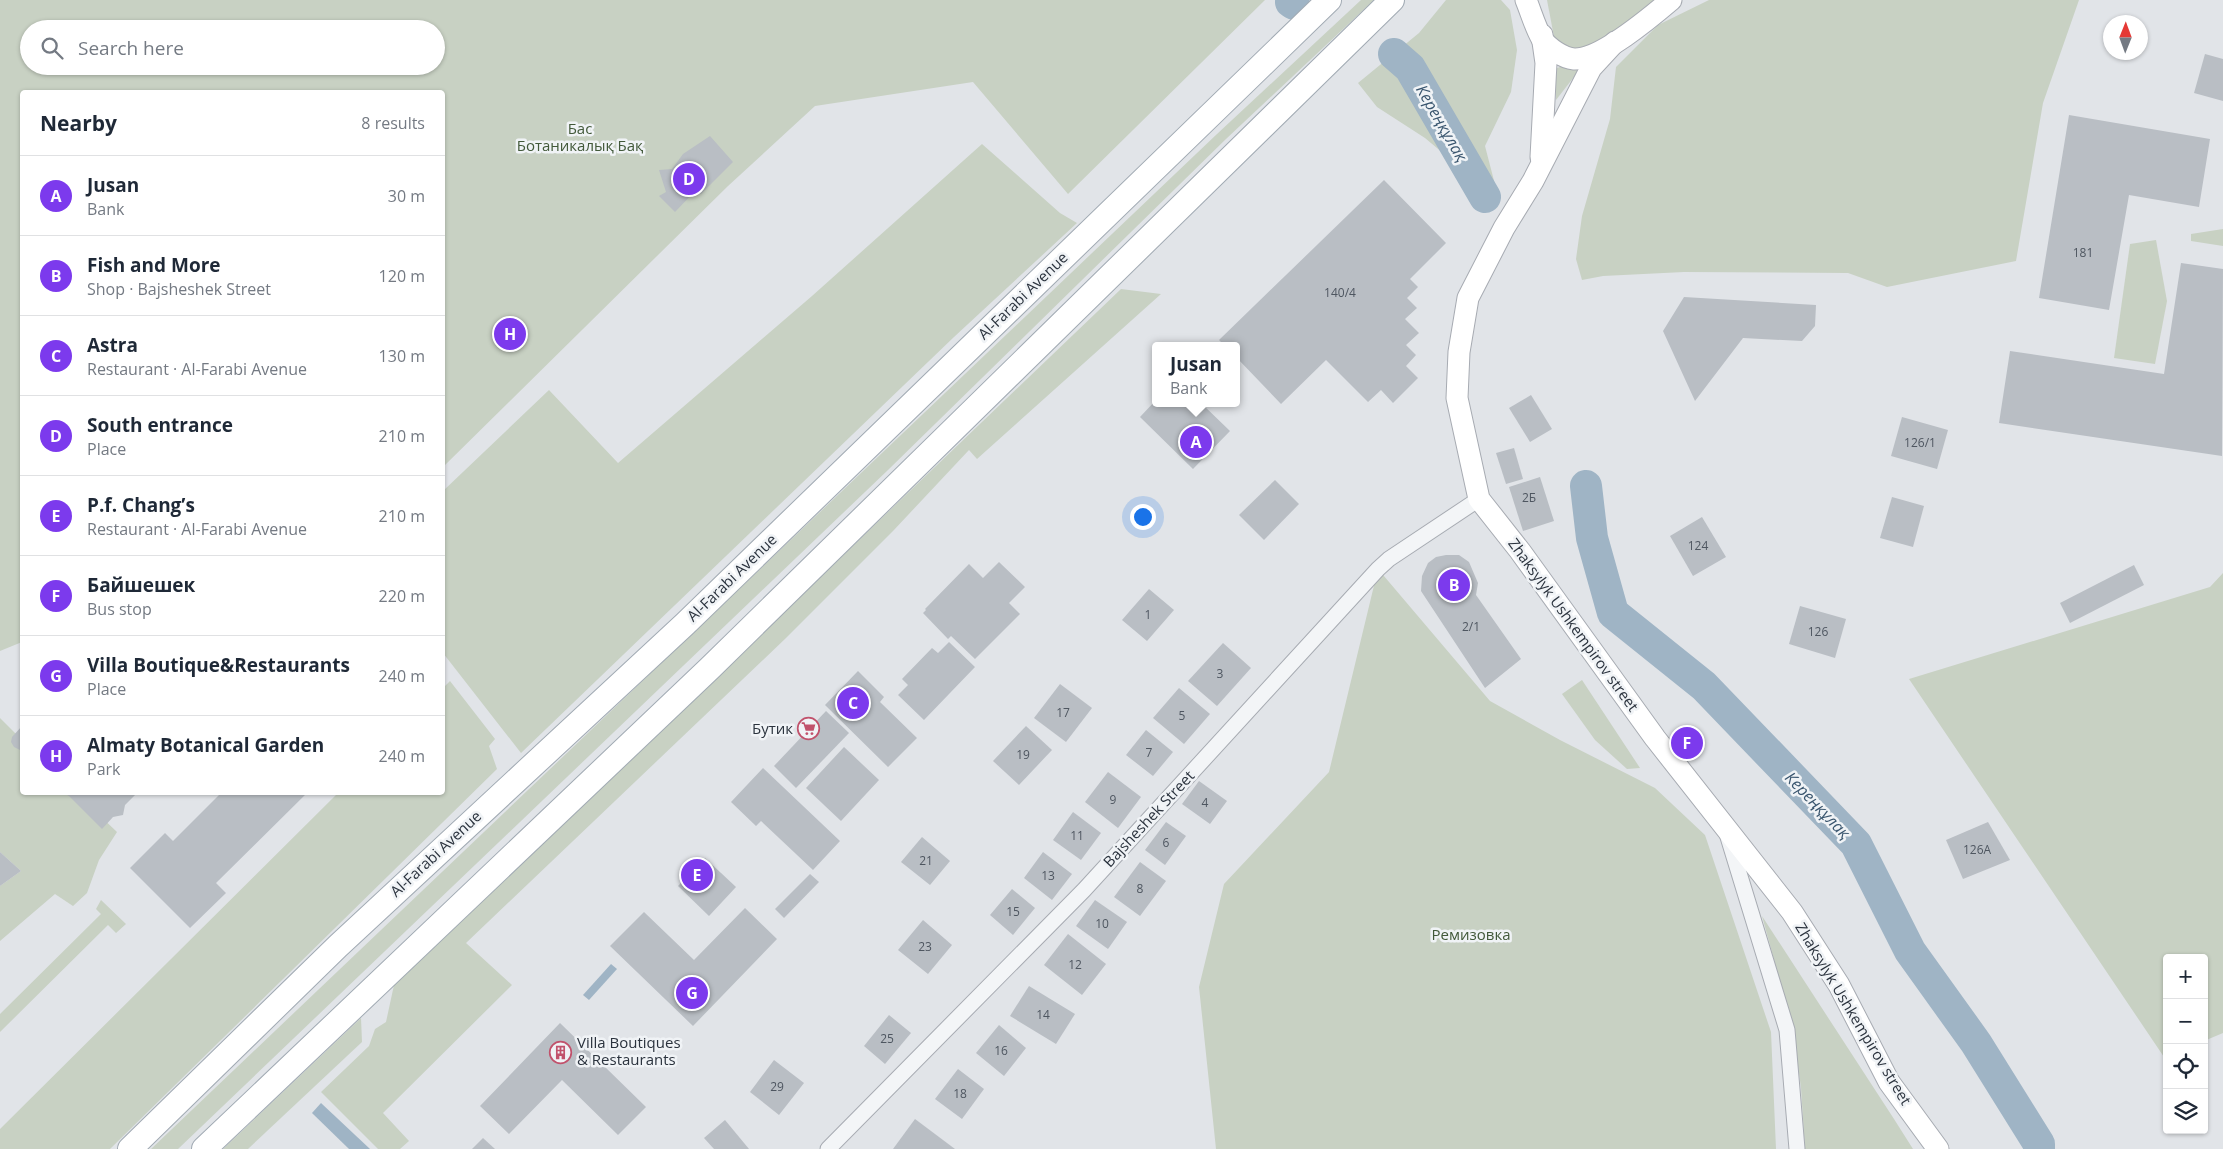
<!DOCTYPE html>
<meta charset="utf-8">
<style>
:root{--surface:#fff;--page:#f6f6f7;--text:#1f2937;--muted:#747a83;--line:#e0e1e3;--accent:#7c3aed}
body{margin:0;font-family:"Open Sans",sans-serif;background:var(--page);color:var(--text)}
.controls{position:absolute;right:15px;bottom:15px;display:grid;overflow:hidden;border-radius:5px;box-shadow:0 1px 4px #0004}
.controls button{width:45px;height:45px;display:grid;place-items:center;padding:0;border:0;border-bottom:1px solid var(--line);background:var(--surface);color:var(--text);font:25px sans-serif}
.compass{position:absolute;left:2103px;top:15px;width:45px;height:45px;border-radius:50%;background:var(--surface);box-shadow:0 1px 4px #0004;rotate:1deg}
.you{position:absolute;left:1142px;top:516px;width:18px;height:18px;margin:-12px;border:4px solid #fff;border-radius:50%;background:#1a73e8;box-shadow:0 0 0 8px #1a73e833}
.badge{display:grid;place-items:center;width:32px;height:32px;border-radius:50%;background:var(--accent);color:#fff;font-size:16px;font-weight:700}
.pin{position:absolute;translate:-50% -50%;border:2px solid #fff;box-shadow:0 1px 5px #0006}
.popup{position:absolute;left:1152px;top:342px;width:88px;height:65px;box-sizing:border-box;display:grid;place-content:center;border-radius:5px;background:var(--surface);filter:drop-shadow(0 1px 4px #0005);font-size:16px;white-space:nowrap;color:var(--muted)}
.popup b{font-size:19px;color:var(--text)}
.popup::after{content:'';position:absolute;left:50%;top:100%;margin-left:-10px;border:10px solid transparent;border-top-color:var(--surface)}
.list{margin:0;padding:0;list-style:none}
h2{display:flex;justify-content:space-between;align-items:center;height:65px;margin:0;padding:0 20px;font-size:21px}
h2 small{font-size:16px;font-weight:400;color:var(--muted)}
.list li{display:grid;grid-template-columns:32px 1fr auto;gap:15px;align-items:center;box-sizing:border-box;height:80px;padding:0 20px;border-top:1px solid var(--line)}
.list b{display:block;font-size:19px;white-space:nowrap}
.list p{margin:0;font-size:16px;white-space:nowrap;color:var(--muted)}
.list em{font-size:16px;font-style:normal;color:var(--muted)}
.icon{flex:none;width:28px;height:28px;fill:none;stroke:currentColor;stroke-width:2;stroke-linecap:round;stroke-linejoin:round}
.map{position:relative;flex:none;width:2223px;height:1149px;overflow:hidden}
.search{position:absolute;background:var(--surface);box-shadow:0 1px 4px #0004;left:20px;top:20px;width:425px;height:55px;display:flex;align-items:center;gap:12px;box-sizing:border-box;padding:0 18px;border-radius:28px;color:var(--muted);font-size:19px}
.panel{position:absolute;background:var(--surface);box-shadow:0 1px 4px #0004;left:20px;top:90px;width:425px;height:705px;border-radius:5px}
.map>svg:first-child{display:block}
</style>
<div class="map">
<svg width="2223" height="1149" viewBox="0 0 2223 1149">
<rect width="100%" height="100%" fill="#e1e4e8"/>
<g fill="#c8d1c3" fill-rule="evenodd">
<path d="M0 0H1265L1068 194 973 82 815 106 728 186 443 467 442 92H22V642L0 651ZM29 29H436V66H29Z"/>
<path d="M1361 0H1374L1226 139 888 470 178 1149H151L1217 134Z"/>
<path d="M1446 0H1501L1510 10 1517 50 1511 92 1485 146 1499 200 1425 138 1377 107 1358 83 1419 33Z"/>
<path d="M1547 0H1671L1589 55 1555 42Z"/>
<path d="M1709 0H2079L2043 103 2016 261 1887 287 1848 273 1684 272 1603 276 1582 280 1576 259 1582 216 1610 119 1616 67 1658 25Z"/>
<path d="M1569 63 1584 64 1556 100 1555 69Z"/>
<path d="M982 144 1060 213 1077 223 954 337 521 753 443 653V491L549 390 618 463 812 296Z"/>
<path d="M2223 229V246L2191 241V234Z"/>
<path d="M2156 240 2167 301 2155 364 2114 358 2130 244Z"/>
<path d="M1121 289 1161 294 977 459 969 450 893 531 786 638 466 943 512 985 383 1113 409 1141 400 1149H378L321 1092 369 1046 375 1029 386 1022 394 985 467 909 819 578Z"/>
<path d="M1378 569 1490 701 1560 740 1655 788 1705 835 1771 1032 1776 1149H1216L1199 987 1224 884 1329 772Z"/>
<path d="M2223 573V1033L2204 1041V958H2167V1056L2164 1057 1909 679 2210 587Z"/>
<path d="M1582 680 1640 768 1627 769 1595 740 1562 694Z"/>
<path d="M450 681 495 739 489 746 497 769 110 1149H0V1129L338 793 442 792 443 685 444 687Z"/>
<path d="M0 718 22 740V792L76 793 117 832 99 860 87 893 73 906 55 894 0 941V886L21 871 0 852Z"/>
<path d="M101 900 126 924 116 933 108 925 0 1032V1014L101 914 96 909Z"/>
<path d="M1762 916 1894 1119 1913 1149H1805L1801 1088 1793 1029Z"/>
<path d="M361 1018 362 1042 248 1149H223Z"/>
</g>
<g fill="#9fb4c5">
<path d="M611 964 617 969 589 1000 583 995Z"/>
<path d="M321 1103 370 1149H349L312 1113Z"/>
</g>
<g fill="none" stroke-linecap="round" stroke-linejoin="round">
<g stroke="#9fb4c5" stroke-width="32">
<path d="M1291 2 1294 4"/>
<path d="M1394 54 1410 68 1485 197"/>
<path d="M1586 486 1592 538 1613 613 1704 686 1856 844 1910 951 1976 1043 2039 1144V1149"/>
</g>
</g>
<g fill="#b9bec4">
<path d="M2205 54 2223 59V101L2194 93Z"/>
<path d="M2069 115 2210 139 2199 207 2129 195 2109 310 2039 298Z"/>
<path d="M710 136 733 162 701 194 697 189 675 212 659 196 666 192 659 170 672 169 683 154Z"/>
<path d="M1384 180 1446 243 1410 279 1418 287 1407 298 1417 308 1405 319 1419 333 1406 345 1416 355 1406 366 1418 378 1393 403 1381 390 1368 402 1326 360 1281 404 1236 357V346H1225L1219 340Z"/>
<path d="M2181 263 2223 269 2222 456 1999 423 2010 351 2164 374Z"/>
<path d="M1684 297 1816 305 1815 326 1802 341 1743 338 1695 401 1663 331Z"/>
<path d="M1531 395 1552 429 1530 442 1509 408Z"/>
<path d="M1156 400V403H1201L1230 431 1193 469 1140 417Z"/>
<path d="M1902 417 1948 430 1937 469 1891 456Z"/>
<path d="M1514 448 1523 479 1506 484 1496 453Z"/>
<path d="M1540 477 1554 521 1523 531 1509 487Z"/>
<path d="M1275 480 1299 504 1264 540 1239 515Z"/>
<path d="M1892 497 1924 506 1913 547 1880 538Z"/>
<path d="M1702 517 1726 557 1693 576 1670 536Z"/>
<path d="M1446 555H1459L1469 562 1478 583 1476 595 1521 659 1485 688 1421 591 1422 576 1428 563 1436 557Z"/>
<path d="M999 562 1025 587 1009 603 1020 614 975 659 951 636 948 639 923 613 926 610 925 609 969 564 983 578Z"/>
<path d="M2134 565 2144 585 2070 623 2060 603Z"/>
<path d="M1149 589 1174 610 1147 641 1122 620Z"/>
<path d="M1800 606 1846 619 1835 658 1789 644Z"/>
<path d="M949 642 975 667 924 720 898 695 908 685 902 679 932 648 938 653Z"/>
<path d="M1223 643 1251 668 1217 706 1188 681Z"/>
<path d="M858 671 884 697 880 702 917 738 888 767 825 705Z"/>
<path d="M1060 684 1092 708 1066 742 1034 718Z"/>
<path d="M1179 688 1210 714 1184 744 1153 718Z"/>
<path d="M826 711 849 733 796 788 774 766Z"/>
<path d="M22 726V751L14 747 11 742 12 737Z"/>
<path d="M1026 726 1052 750 1019 785 993 761Z"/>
<path d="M1146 730 1173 752 1153 776 1126 755Z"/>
<path d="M844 747 879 780 841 821 806 788Z"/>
<path d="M763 768 840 841 813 870 761 821 756 826 731 802Z"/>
<path d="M1108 772 1141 797 1118 828 1085 802Z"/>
<path d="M1199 781 1227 801 1210 824 1182 804Z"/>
<path d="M61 792H138L125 805 123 815 113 817 102 829 69 796Z"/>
<path d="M222 792H308L216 883 226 893 190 928 130 868 165 833 173 841Z"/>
<path d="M1073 812 1101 833 1081 860 1053 840Z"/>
<path d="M1166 822 1186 836 1165 865 1145 850Z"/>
<path d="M1988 822 2010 860 1963 879 1946 840Z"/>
<path d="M922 837 950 861 930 885 901 862Z"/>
<path d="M0 852 21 871 0 886Z"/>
<path d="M1043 852 1072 874 1052 900 1024 878Z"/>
<path d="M705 858 736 887 709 916 678 886Z"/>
<path d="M1140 862 1166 881 1140 916 1114 897Z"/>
<path d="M810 874 819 882 784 918 775 909Z"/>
<path d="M1012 889 1035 908 1013 935 990 915Z"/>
<path d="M1095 900 1127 922 1108 949 1076 926Z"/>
<path d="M745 908 777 939 693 1026 610 946 644 912 694 960Z"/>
<path d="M923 920 952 945 928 974 898 950Z"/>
<path d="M1068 934 1106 964 1082 995 1044 965Z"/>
<path d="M1029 986 1075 1014 1056 1044 1010 1016Z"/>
<path d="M889 1015 911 1033 885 1064 864 1046Z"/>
<path d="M560 1023 646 1107 618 1135 562 1080 509 1134 480 1106Z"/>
<path d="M999 1025 1026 1048 1004 1076 976 1053Z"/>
<path d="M774 1060 804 1083 779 1115 750 1092Z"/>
<path d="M958 1069 984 1089 962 1119 935 1099Z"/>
<path d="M915 1119 955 1149H893Z"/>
<path d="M725 1120 749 1149H714L704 1138Z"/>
<path d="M483 1138 495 1149H472Z"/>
</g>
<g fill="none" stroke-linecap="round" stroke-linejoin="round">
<defs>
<g id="street">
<path d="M1728 837 1787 1030 1797 1149"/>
<path d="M828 1149 1084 890 1378 569 1389 559 1479 499"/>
</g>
<g id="secondary">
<path d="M1526 0C1531 12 1535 27 1542 39 1548 48 1563 58 1574 59 1600 60 1651 17 1671 0"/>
<path d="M1615 42 1591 68 1533 181 1504 228 1468 298 1459 352 1457 398 1479 499 1520 551 1655 738 1792 912 1839 985 1889 1082 1938 1149"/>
<path d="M1541 157 1546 63 1542 35"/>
</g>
<g id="primary">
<path d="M130 1149 338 946 685 624 1329 0"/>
<path d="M204 1149 710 668 1392 0"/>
</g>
</defs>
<use href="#street" stroke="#a7abb2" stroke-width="17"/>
<use href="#secondary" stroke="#a7abb2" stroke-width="23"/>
<use href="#primary" stroke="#a1aab3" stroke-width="26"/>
<use href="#street" stroke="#f3f5f7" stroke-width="15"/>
<use href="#secondary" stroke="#fff" stroke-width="21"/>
<use href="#primary" stroke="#fff" stroke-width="24"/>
</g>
<defs>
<symbol id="supermarket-ring" viewBox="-11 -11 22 22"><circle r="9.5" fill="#f0f3f6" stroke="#c1526c" stroke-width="1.5"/><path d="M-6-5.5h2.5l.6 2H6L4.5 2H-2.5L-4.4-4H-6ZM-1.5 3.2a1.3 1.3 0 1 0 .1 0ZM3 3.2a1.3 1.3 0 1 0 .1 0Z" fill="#c1526c"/></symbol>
<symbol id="building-ring" viewBox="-11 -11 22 22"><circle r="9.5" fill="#f0f3f6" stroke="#c1526c" stroke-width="1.5"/><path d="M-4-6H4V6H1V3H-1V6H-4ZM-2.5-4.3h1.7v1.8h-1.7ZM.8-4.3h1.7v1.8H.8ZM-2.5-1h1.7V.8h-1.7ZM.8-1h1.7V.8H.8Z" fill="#c1526c"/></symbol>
</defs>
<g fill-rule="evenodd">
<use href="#supermarket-ring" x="796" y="716" width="25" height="25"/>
<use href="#building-ring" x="548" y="1040" width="25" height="25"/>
</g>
<g text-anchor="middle" stroke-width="5" stroke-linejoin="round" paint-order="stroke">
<g font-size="12" fill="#4e5660">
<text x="2083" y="257">181</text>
<text x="1340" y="297">140/4</text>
<text x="1920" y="447">126/1</text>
<text x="1529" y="502">2Б</text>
<text x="1698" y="550">124</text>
<text x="1148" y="619">1</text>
<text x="1471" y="631">2/1</text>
<text x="1818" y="636">126</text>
<text x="1220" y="678">3</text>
<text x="1063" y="717">17</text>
<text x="1182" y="720">5</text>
<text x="1149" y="757">7</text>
<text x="1023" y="759">19</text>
<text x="1113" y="804">9</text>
<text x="1205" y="807">4</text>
<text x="1077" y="840">11</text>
<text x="1166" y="847">6</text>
<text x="1977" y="854">126А</text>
<text x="926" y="865">21</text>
<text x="1048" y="880">13</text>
<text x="1140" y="893">8</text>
<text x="1013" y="916">15</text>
<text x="1102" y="928">10</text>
<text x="925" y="951">23</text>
<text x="1075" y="969">12</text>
<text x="1043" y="1019">14</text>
<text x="887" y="1043">25</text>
<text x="1001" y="1055">16</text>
<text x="777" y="1091">29</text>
<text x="960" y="1098">18</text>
</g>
<g font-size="15" fill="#42593a" stroke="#f0f3f6">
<text x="580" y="134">Бас<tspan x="580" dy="17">Ботаникалық Бақ</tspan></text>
<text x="1471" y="940">Ремизовка</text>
</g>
<g font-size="15" fill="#2b333e" stroke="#f0f3f6">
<text transform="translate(1023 296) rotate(-44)" y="5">Al-Farabi Avenue</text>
<text transform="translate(732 578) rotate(-44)" y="5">Al-Farabi Avenue</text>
<text transform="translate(1573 625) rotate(54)" y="5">Zhaksylyk Ushkempirov street</text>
<text transform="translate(1149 819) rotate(-47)" y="5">Bajsheshek Street</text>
<text transform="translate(436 854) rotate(-43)" y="5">Al-Farabi Avenue</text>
<text transform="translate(1853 1014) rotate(59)" y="5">Zhaksylyk Ushkempirov street</text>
</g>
<g font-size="15" fill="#2b333e" stroke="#f0f3f6" text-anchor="end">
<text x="793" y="734">Бутик</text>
<text x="577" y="1048" text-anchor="start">Villa Boutiques<tspan x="577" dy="17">&amp; Restaurants</tspan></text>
</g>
<g font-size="16" font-style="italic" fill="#39556e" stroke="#f0f3f6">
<text transform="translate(1442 123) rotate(60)" y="6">Кереңқұлақ</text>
<text transform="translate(1818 805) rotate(46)" y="6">Кереңқұлақ</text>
</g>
</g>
</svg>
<div class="controls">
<button>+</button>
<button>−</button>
<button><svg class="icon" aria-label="locate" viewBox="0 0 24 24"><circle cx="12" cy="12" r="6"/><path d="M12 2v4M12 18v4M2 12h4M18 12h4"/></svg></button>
<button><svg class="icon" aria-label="layers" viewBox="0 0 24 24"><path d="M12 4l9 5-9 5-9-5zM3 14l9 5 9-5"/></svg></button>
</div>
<svg class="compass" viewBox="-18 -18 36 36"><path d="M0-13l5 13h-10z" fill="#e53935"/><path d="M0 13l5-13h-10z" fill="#747a83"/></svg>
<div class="you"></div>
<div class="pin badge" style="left:1196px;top:442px">A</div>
<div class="popup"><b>Jusan</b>Bank</div>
<div class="pin badge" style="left:1454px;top:585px">B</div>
<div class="pin badge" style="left:853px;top:703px">C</div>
<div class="pin badge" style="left:689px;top:179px">D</div>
<div class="pin badge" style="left:697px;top:875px">E</div>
<div class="pin badge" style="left:1687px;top:743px">F</div>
<div class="pin badge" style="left:692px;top:993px">G</div>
<div class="pin badge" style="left:510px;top:334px">H</div>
<div class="search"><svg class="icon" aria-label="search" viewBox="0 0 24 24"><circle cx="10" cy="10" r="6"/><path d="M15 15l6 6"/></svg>Search here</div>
<section class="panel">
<h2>Nearby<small>8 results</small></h2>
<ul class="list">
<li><span class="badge">A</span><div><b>Jusan</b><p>Bank</p></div><em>30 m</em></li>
<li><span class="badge">B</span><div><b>Fish and More</b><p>Shop · Bajsheshek Street</p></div><em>120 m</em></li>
<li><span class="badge">C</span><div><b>Astra</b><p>Restaurant · Al-Farabi Avenue</p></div><em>130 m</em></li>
<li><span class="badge">D</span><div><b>South entrance</b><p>Place</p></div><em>210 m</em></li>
<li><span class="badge">E</span><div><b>P.f. Chang’s</b><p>Restaurant · Al-Farabi Avenue</p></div><em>210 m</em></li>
<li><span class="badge">F</span><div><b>Байшешек</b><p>Bus stop</p></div><em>220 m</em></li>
<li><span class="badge">G</span><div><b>Villa Boutique&amp;Restaurants</b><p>Place</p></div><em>240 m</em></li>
<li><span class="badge">H</span><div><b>Almaty Botanical Garden</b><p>Park</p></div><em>240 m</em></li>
</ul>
</section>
</div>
